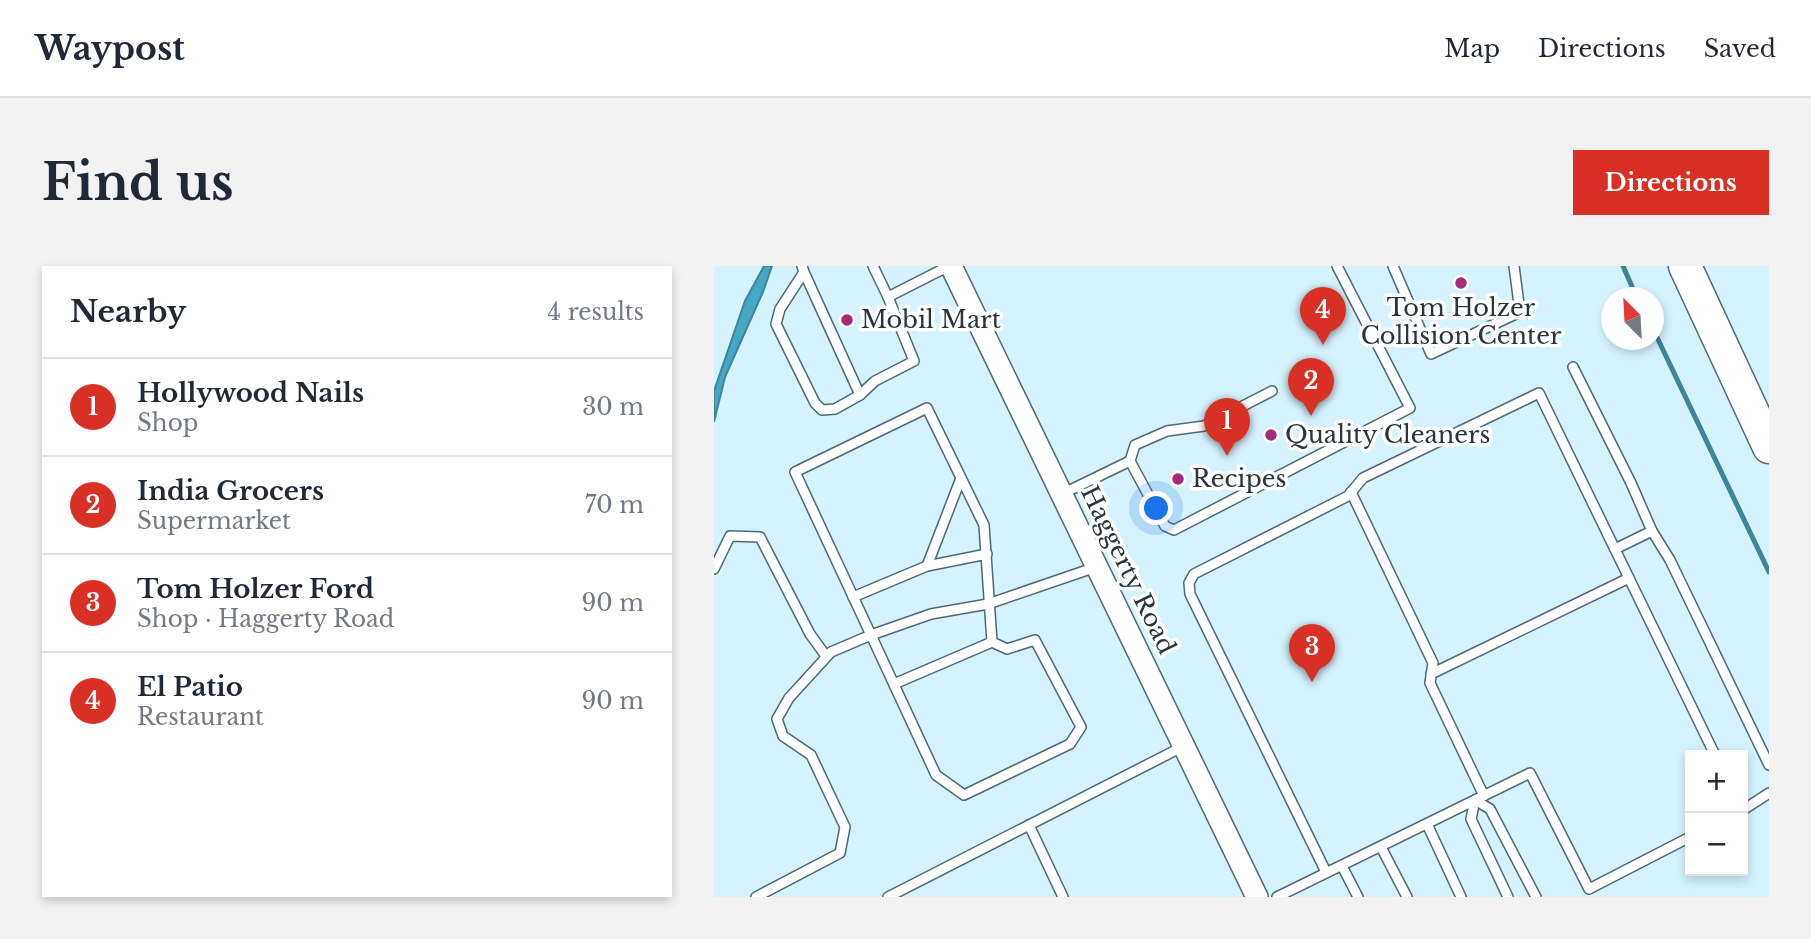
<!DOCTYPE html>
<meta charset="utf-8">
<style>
:root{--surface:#fff;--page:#f2f2f3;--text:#1f2937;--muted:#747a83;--line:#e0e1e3;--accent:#d93025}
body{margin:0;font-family:"Libre Baskerville",serif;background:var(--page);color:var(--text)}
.controls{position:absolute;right:21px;bottom:21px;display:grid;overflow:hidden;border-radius:0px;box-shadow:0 4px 10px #0003}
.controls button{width:63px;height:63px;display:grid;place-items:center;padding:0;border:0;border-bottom:2px solid var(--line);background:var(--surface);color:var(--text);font:35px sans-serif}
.compass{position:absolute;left:887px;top:21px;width:63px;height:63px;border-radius:50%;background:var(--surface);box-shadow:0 4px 10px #0003;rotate:336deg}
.you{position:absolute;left:443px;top:243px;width:24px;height:24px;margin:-18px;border:5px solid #fff;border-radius:50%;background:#1a73e8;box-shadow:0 0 0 10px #1a73e833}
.badge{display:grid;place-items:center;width:46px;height:46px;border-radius:50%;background:var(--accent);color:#fff;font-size:23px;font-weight:700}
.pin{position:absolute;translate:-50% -58px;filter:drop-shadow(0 2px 4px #0008)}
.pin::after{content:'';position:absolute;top:37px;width:24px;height:21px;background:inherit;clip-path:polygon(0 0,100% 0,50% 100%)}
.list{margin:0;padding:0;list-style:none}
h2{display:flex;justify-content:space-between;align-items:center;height:91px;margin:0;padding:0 28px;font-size:30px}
h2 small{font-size:23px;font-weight:400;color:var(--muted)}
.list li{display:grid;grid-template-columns:46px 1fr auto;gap:21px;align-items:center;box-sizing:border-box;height:98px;padding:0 28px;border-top:2px solid var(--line)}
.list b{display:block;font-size:26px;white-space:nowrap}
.list p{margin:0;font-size:23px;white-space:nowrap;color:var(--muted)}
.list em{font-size:23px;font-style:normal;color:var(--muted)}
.map{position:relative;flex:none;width:1055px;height:631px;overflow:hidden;border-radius:0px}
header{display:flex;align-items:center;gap:42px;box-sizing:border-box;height:98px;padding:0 35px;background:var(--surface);border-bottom:2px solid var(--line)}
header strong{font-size:33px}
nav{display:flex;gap:38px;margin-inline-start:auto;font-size:24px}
.intro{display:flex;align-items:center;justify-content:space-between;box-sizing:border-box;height:168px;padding:0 42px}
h1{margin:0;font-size:49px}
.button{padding:18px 32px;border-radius:0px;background:var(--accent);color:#fff;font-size:24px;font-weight:700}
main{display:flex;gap:42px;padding:0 42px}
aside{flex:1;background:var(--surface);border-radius:0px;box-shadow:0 4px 10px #0003}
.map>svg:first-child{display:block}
</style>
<header>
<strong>Waypost</strong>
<nav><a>Map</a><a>Directions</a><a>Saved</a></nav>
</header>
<div class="intro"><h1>Find us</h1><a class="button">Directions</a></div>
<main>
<aside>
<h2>Nearby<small>4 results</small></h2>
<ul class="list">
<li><span class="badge">1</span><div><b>Hollywood Nails</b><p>Shop</p></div><em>30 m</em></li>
<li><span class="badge">2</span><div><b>India Grocers</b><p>Supermarket</p></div><em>70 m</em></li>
<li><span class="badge">3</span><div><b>Tom Holzer Ford</b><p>Shop · Haggerty Road</p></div><em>90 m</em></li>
<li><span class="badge">4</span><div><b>El Patio</b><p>Restaurant</p></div><em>90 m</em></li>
</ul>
</aside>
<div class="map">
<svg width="1055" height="631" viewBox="0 0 1055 631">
<rect width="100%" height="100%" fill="#d5f3fe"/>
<path fill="#45a7c5" stroke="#3d859b" stroke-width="2" d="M50 0H58L49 26 11 111 0 156V125L31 35Z"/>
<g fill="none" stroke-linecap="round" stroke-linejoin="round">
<g stroke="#3d859b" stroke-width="5">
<path d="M909 0 923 32"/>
<path d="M940 65 1055 306"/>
</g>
<defs>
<g id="service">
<path d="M88 0 90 6 146 129 121 143 108 144 101 137 62 58 66 43 90 6"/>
<path d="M159 0 174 31 235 0"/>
<path d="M679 0 717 88 806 46 800 0"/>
<path d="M859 101 917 217 938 265"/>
<path d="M146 129 161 115 200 95 174 31"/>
<path d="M416 195 451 260 460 264 696 142 623 0"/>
<path d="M637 226 719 397 716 417 770 530"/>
<path d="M348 228 416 195 421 179 453 165 490 160 558 125"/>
<path d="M901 283 938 265 956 294 1055 499"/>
<path d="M213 300 247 212"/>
<path d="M0 303 16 270 46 271 96 368 112 390"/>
<path d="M139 331 213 300 273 288"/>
<path d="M717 408 915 312"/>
<path d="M180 418 278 376"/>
<path d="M761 534 776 543 822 631"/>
<path d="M761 534 757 553 794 631"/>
<path d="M1029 544 1055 527"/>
<path d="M713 558 747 631"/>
<path d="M315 559 349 631"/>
<path d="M667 581 693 631"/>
<path d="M628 600 644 631"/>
<path d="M612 606 476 328 475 317 480 308 634 230 649 212 825 127 1001 489"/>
<path d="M42 631 126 587 131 561 97 489 69 470 63 453 75 432 117 386 157 369 222 509 250 529 356 478 367 461 321 374 293 383 278 376 270 259 213 142 81 206 157 369 217 348 274 338 382 301"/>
<path d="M174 631 468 481"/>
<path d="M563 631 816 507 875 623 976 571"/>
</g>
<path id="tertiary" d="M237 0 543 631"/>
<path id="motorway" d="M971 0 1055 181"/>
</defs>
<use href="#service" stroke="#4f6973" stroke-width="12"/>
<use href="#tertiary" stroke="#4f6973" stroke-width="24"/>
<use href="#motorway" stroke="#4f6973" stroke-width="35"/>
<use href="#service" stroke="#fff" stroke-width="9"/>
<use href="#tertiary" stroke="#fff" stroke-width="21"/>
<use href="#motorway" stroke="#fff" stroke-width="32"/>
</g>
<g fill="#a52b7f" stroke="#fff" stroke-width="2.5">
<circle cx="747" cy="17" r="7"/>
<circle cx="133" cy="54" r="7"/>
<circle cx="557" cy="169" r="7"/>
<circle cx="464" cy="213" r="7"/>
</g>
<g text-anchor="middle" stroke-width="7" stroke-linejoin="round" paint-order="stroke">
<g font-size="24" fill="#2a363a" stroke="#fff" text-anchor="start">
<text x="747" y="50" text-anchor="middle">Tom Holzer<tspan x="747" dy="28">Collision Center</tspan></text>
<text x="147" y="62">Mobil Mart</text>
<text x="571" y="177">Quality Cleaners</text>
<text x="478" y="221">Recipes</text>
</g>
<g font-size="24" fill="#2a363a" stroke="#fff">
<text transform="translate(414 304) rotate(64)" y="8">Haggerty Road</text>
</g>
</g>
</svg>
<div class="controls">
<button>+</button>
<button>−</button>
</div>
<svg class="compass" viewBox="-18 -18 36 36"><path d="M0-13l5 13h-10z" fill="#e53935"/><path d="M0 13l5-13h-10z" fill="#747a83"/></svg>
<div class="you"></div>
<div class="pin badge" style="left:513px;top:190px">1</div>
<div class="pin badge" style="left:597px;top:150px">2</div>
<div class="pin badge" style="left:598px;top:416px">3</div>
<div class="pin badge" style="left:609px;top:79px">4</div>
</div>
</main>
